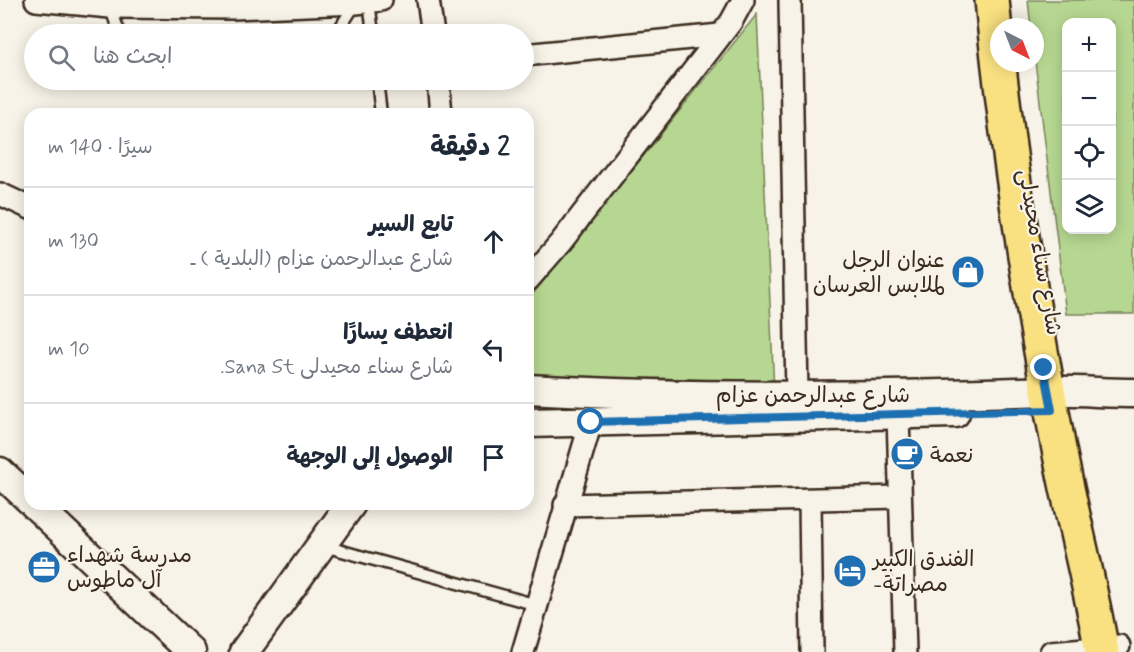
<!DOCTYPE html>
<html lang="ar">
<meta charset="utf-8">
<style>
:root{--surface:#fff;--page:#f2f2f3;--text:#1f2937;--muted:#747a83;--line:#e0e1e3}
body{margin:0;font-family:Mynerve,"Playpen Sans Arabic",sans-serif;background:var(--page);color:var(--text);direction:rtl}
.controls{position:absolute;right:18px;top:18px;display:grid;overflow:hidden;border-radius:12px;box-shadow:0 3px 15px #0003}
.controls button{width:54px;height:54px;display:grid;place-items:center;padding:0;border:0;border-bottom:2px solid var(--line);background:var(--surface);color:var(--text);font:30px sans-serif}
.compass{position:absolute;left:990px;top:18px;width:54px;height:54px;border-radius:50%;background:var(--surface);box-shadow:0 3px 15px #0003;rotate:138deg}
.stop{position:absolute;width:18px;height:18px;margin:-14px;border:4px solid #1f6fb2;border-radius:50%;background:#fff}
.stop.end{background:#1f6fb2;border-color:#fff;box-shadow:0 2px 6px #0008}
.list{margin:0;padding:0;list-style:none}
h2{display:flex;justify-content:space-between;align-items:center;height:78px;margin:0;padding:0 24px;font-size:26px}
h2 small{font-size:20px;font-weight:400;color:var(--muted)}
.list li{display:grid;grid-template-columns:39px 1fr auto;gap:18px;align-items:center;box-sizing:border-box;height:108px;padding:0 24px;border-top:2px solid var(--line)}
.list b{display:block;font-size:22px;white-space:nowrap}
.list p{margin:0;font-size:20px;white-space:nowrap;color:var(--muted)}
.list em{font-size:20px;font-style:normal;color:var(--muted)}
.icon{flex:none;width:33px;height:33px;fill:none;stroke:currentColor;stroke-width:2;stroke-linecap:round;stroke-linejoin:round}
.map{position:relative;flex:none;width:1134px;height:652px;overflow:hidden;direction:ltr}
.search{position:absolute;background:var(--surface);box-shadow:0 3px 15px #0003;left:24px;top:24px;width:510px;height:66px;display:flex;align-items:center;gap:15px;box-sizing:border-box;padding:0 21px;border-radius:33px;color:var(--muted);font-size:22px}
.panel{position:absolute;background:var(--surface);box-shadow:0 3px 15px #0003;left:24px;top:108px;width:510px;height:402px;border-radius:18px;direction:rtl}
.map>svg:first-child{display:block}
</style>
<div class="map">
<svg width="1134" height="652" viewBox="0 0 1134 652">
<rect width="100%" height="100%" fill="#f7f3e8"/>
<filter id="ink" filterUnits="userSpaceOnUse"><feTurbulence type="fractalNoise" baseFrequency=".0167" numOctaves="2"/><feDisplacementMap in="SourceGraphic" scale="12" xChannelSelector="R" yChannelSelector="G"/><feConvolveMatrix kernelMatrix="1 2 1 2 8 2 1 2 1" color-interpolation-filters="sRGB"/></filter>
<g filter="url(#ink)">
<g fill="#b6d791" stroke="#788058" stroke-width="1.5" fill-rule="evenodd">
<path d="M1028 0H1134V314H1066L1035 61V27H1031ZM1066 22H1112V230H1066Z"/>
<path d="M757 14 774 391 528 390V300Z"/>
</g>
<g fill="none" stroke-linecap="round" stroke-linejoin="round">
<defs>
<g id="service">
<path d="M369 1 373 34"/>
<path d="M110 7 120 34"/>
<path d="M336 34 356 3"/>
<path d="M377 80 381 114"/>
<path d="M324 546 537 605"/>
</g>
<g id="minor">
<path d="M36 0 110 7 233 8 356 3 381 0"/>
<path d="M428 0 433 34"/>
<path d="M790 0 797 396"/>
<path d="M524 55 720 35"/>
<path d="M438 80 441 114"/>
<path d="M0 194 30 208"/>
<path d="M528 280 561 242 731 22 743 0"/>
<path d="M898 414 905 652"/>
<path d="M810 500 812 652"/>
<path d="M565 505 900 497"/>
<path d="M523 652 591 422"/>
<path d="M1051 652 1119 646"/>
</g>
<g id="secondary">
<path d="M528 389C701 399 875 397 1047 391 1076 390 1105 393 1134 393"/>
<path d="M528 423 955 413"/>
<path d="M0 472 30 500"/>
<path d="M34 504 191 652"/>
<path d="M244 652 351 504"/>
</g>
<path id="primary" d="M992 0C1006 149 1030 297 1058 444 1071 513 1090 582 1102 652"/>
</defs>
<use href="#service" stroke="#3b2a1e" stroke-width="15"/>
<use href="#minor" stroke="#3b2a1e" stroke-width="26"/>
<use href="#secondary" stroke="#3b2a1e" stroke-width="33"/>
<use href="#primary" stroke="#3b2a1e" stroke-width="38"/>
<use href="#service" stroke="#f7f3e8" stroke-width="10"/>
<use href="#minor" stroke="#f7f3e8" stroke-width="21"/>
<use href="#secondary" stroke="#f7f3e8" stroke-width="28"/>
<use href="#primary" stroke="#f9e181" stroke-width="33"/>
</g>
</g>
<g fill="none" stroke-linecap="round" stroke-linejoin="round" filter="url(#ink)">
<path stroke="#1f6fb2" stroke-width="8" d="M591 422 1052 410 1044 368"/>
</g>
<defs>
<symbol id="shop-disc" viewBox="-11 -11 22 22"><circle r="9.5" fill="#1f6fb2" stroke="#f7f3e8"/><path d="M-5-2.5h2.3a2.7 3.5 0 0 1 5.4 0H5L5.5 6h-11ZM-1.5-2.5h3a1.5 2.3 0 0 0-3 0Z" fill="#fff"/></symbol>
<symbol id="cafe-disc" viewBox="-11 -11 22 22"><circle r="9.5" fill="#1f6fb2" stroke="#f7f3e8"/><path d="M-5.5-4.5H6V0H3Q3 3.5 0 3.5H-2.5Q-5.5 3.5-5.5 0ZM3-3.2v2h1.7v-2ZM-6 4.5H4V6H-6Z" fill="#fff"/></symbol>
<symbol id="office-disc" viewBox="-11 -11 22 22"><circle r="9.5" fill="#1f6fb2" stroke="#f7f3e8"/><path d="M-6-3h4V-5.5h4V-3h4V5H-6ZM-1-4.5V-3h2v-1.5ZM-6 0V1H6V0Z" fill="#fff"/></symbol>
<symbol id="hotel-disc" viewBox="-11 -11 22 22"><circle r="9.5" fill="#1f6fb2" stroke="#f7f3e8"/><path d="M-6-4.5h1.5V1H6V5H4.5V3h-9V5H-6ZM-4 0a1.8 1.8 0 1 1 3.6 0ZM.5 0V-2.5h3Q6-2.5 6 0Z" fill="#fff"/></symbol>
</defs>
<g fill-rule="evenodd">
<use href="#shop-disc" x="949" y="253" width="38" height="38"/>
<use href="#cafe-disc" x="888" y="435" width="38" height="38"/>
<use href="#office-disc" x="25" y="548" width="38" height="38"/>
<use href="#hotel-disc" x="831" y="552" width="38" height="38"/>
</g>
<g text-anchor="middle" stroke-width="4.5" stroke-linejoin="round" paint-order="stroke">
<g font-size="22" fill="#3b2a1e" stroke="#f7f3e8">
<text transform="translate(1041 252) rotate(80)" y="8">شارع سناء محيدلى</text>
<text x="813" y="402">شارع عبدالرحمن عزام</text>
</g>
<g font-size="22" fill="#3b2a1e" stroke="#f7f3e8" text-anchor="start">
<text x="945" y="267" text-anchor="end">عنوان الرجل<tspan x="945" dy="25">لملابس العرسان</tspan></text>
<text x="930" y="462">نعمة</text>
<text x="67" y="562">مدرسة شهداء<tspan x="67" dy="25">آل ماطوس</tspan></text>
<text x="873" y="566">الفندق الكبير<tspan x="873" dy="25">-مصراتة</tspan></text>
</g>
</g>
</svg>
<div class="controls">
<button>+</button>
<button>−</button>
<button><svg class="icon" aria-label="locate" viewBox="0 0 24 24"><circle cx="12" cy="12" r="6"/><path d="M12 2v4M12 18v4M2 12h4M18 12h4"/></svg></button>
<button><svg class="icon" aria-label="layers" viewBox="0 0 24 24"><path d="M12 4l9 5-9 5-9-5zM3 14l9 5 9-5"/></svg></button>
</div>
<svg class="compass" viewBox="-18 -18 36 36"><path d="M0-13l5 13h-10z" fill="#e53935"/><path d="M0 13l5-13h-10z" fill="#747a83"/></svg>
<div class="stop" style="left:591px;top:422px"></div>
<div class="stop end" style="left:1044px;top:368px"></div>
<div class="search"><svg class="icon" aria-label="search" viewBox="0 0 24 24"><circle cx="10" cy="10" r="6"/><path d="M15 15l6 6"/></svg>ابحث هنا</div>
<section class="panel">
<h2>2 دقيقة<small>سيرًا · 140 m</small></h2>
<ul class="list">
<li><svg class="icon" aria-label="ahead" viewBox="0 0 24 24"><path d="M12 20V5M6 11l6-6 6 6"/></svg><div><b>تابع السير</b><p>شارع عبدالرحمن عزام (البلدية ) ـ</p></div><em>130 m</em></li>
<li><svg class="icon" aria-label="left" viewBox="0 0 24 24"><path d="M17 20v-9H6M10 6l-5 5 5 5"/></svg><div><b>انعطف يسارًا</b><p>شارع سناء محيدلى Sana St.</p></div><em>10 m</em></li>
<li><svg class="icon" aria-label="arrive" viewBox="0 0 24 24"><path d="M6 21V4h12l-3 4 3 4H6"/></svg><div><b>الوصول إلى الوجهة</b></div></li>
</ul>
</section>
</div>
